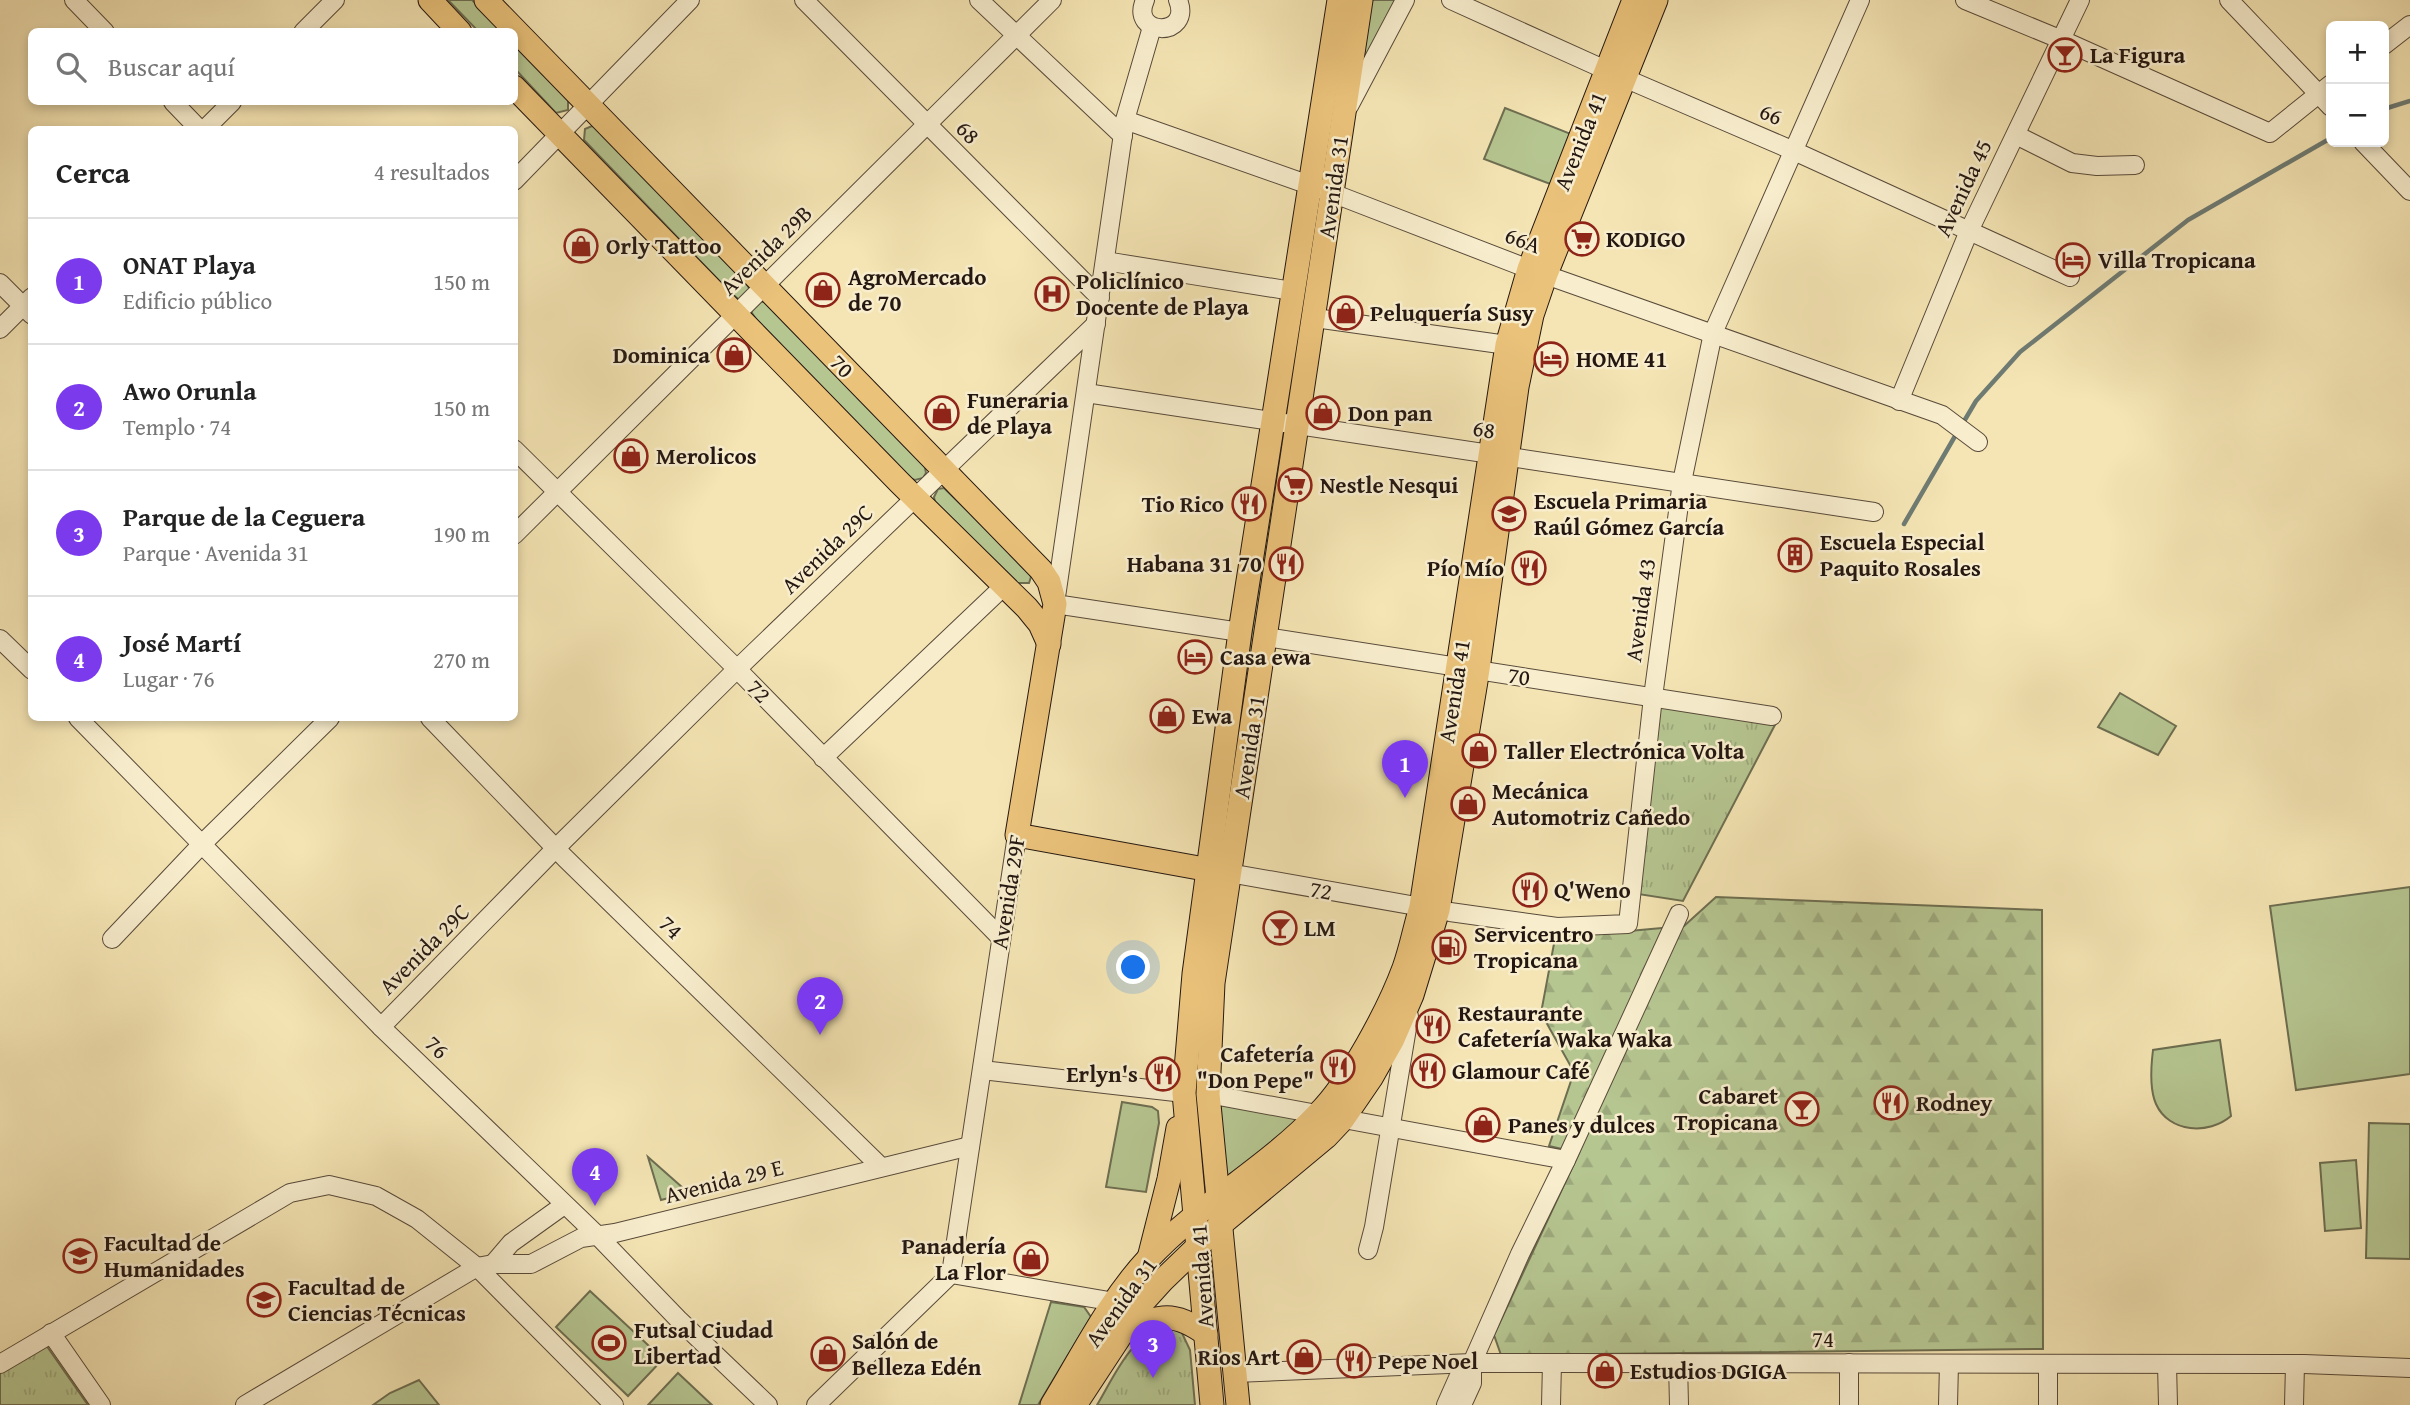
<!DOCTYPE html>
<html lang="es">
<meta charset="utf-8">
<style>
:root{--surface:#fff;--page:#f2f2f2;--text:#222;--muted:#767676;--line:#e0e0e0;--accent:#7c3aed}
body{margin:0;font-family:"Gentium Book Plus",serif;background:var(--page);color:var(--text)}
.controls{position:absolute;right:21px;top:21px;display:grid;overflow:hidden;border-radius:10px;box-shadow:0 4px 10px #0003}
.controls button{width:63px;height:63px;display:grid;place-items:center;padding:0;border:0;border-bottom:2px solid var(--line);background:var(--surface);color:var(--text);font:35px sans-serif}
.you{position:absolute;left:1134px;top:968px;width:24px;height:24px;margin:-18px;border:5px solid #fff;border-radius:50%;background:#1a73e8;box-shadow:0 0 0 10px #1a73e833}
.badge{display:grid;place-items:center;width:46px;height:46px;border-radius:50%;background:var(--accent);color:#fff;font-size:23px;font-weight:700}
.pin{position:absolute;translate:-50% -58px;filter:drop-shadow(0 2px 4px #0008)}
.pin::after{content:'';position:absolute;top:37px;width:24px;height:21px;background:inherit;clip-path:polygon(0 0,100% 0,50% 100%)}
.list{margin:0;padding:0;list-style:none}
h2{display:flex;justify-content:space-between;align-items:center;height:91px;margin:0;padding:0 28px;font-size:30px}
h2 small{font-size:23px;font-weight:400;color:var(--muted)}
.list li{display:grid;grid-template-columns:46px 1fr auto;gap:21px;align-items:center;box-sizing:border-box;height:126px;padding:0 28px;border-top:2px solid var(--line)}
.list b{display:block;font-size:26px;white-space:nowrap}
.list p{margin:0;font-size:23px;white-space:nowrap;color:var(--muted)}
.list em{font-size:23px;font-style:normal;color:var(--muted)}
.icon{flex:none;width:38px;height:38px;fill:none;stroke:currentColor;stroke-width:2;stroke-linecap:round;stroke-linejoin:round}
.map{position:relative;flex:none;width:2410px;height:1405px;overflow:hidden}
.search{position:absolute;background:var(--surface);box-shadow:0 4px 10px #0003;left:28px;top:28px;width:490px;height:77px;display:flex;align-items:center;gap:18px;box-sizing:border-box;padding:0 24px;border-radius:10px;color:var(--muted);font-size:26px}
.panel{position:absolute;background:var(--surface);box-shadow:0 4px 10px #0003;left:28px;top:126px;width:490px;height:595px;border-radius:10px}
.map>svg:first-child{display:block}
</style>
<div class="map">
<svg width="2410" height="1405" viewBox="0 0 2410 1405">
<defs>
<pattern id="forest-firs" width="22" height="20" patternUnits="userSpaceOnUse" patternTransform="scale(1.75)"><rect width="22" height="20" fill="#b6c691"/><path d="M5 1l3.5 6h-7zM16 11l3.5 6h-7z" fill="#9ca97c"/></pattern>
<pattern id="park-tufts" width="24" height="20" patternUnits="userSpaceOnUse" patternTransform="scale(1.75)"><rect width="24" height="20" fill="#b6c691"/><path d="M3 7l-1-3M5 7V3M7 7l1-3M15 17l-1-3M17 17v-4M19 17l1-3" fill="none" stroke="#9ca97c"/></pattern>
</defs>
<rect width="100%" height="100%" fill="#f5e5b4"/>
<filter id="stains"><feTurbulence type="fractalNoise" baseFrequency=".00286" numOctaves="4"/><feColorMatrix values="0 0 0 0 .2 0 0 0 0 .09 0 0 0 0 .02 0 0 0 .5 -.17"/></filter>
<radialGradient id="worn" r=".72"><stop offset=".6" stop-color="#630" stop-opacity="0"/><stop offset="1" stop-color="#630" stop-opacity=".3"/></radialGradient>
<g fill="#b6c691" stroke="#6d6e51" stroke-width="2">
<path d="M448 0H472L503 31H478Z"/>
<path d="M1361 0H1405L1344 115Z"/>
<path d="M514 43 568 99V110L556 113 515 69Z"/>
<path d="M1505 108 1581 138 1561 188 1484 159Z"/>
<path d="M592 126 598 127 743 278 749 288 750 300 765 302 924 462 926 473 923 478 915 480 909 478 758 322 752 313 750 300 738 299 729 291 584 140 585 129Z"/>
<path d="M1282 431 1287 432 1222 857 1226 801Z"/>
<path d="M944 488 1029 571 1031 577 1029 583H1017L935 502 934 497 938 489Z"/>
<path d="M2120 693 2176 726 2158 755 2098 727Z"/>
<path d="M2410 887V1074L2296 1090 2270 906Z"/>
<path d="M2220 1040 2231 1116C2209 1135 2169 1133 2156 1104 2149 1088 2151 1066 2153 1050Z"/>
<path d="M1208 1094 1318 1115 1216 1197Z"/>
<path d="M1122 1102 1152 1107 1158 1111 1159 1123 1146 1192 1106 1187Z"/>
<path d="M2369 1123 2410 1124V1259L2366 1258Z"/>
<path d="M648 1157 683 1188 688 1193 661 1200Z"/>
<path d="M2356 1160 2361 1228 2325 1231 2320 1163Z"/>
<path d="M590 1291 663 1359 628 1396 556 1327Z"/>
<path d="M1051 1302 1084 1307 1091 1317 1038 1405H1019Z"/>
<path d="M678 1373 712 1405H648Z"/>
<path d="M419 1380 439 1405H373L390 1393Z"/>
</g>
<path fill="url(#forest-firs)" stroke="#6d6e51" stroke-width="2" d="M1716 897 2042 910 2043 1349 1501 1355 1494 1335 1579 1153 1549 1146 1574 1072 1541 1013 1556 933 1629 931 1684 926Z"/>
<g fill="url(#park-tufts)" stroke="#6d6e51" stroke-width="2">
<path d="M1659 704 1777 721 1683 901 1638 894Z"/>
<path d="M1168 1325 1181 1331 1190 1350 1195 1405H1097C1115 1375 1131 1334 1168 1325Z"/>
<path d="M46 1345 88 1405H0V1373Z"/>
</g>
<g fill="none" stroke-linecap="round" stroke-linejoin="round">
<g stroke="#6e7b73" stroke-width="4.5">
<path d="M2384 109 2410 101"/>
<path d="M1963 423 1976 401 2020 352 2188 220 2331 138"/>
<path d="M1904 524 1958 431"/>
</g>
<defs>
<g id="minor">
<path d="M74 0 105 32"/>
<path d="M804 0 1100 298"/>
<path d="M979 0 1123 136"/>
<path d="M1145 0C1129 37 1193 38 1178 0"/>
<path d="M1451 0 1608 71 1794 151 2070 277"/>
<path d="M1965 0 2062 40 2270 133 2331 84"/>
<path d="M2229 0 2331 107"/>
<path d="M1152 27 1125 120 1055 604 1240 632"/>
<path d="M303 32 335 0"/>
<path d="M2384 45 2410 25"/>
<path d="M173 102 200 130"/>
<path d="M1349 106 1405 0"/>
<path d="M1125 120 1332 193 1529 269 1942 415 1978 442"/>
<path d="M204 130 232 102"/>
<path d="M2016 135 2072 163 2097 166 2135 165"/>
<path d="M2363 142 2410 191"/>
<path d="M514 181 690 0"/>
<path d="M1105 261 1292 291"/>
<path d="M0 283 32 315"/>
<path d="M1315 318 1507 345"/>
<path d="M0 329 32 297"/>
<path d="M1086 393 1874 512"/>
<path d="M1899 401 1969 231 2080 0"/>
<path d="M514 449 737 669 1000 937"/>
<path d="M514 535 1052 0"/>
<path d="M1266 637 1772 716"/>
<path d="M0 639 32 670"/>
<path d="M78 718 381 1027 598 1236 678 1319 768 1405"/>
<path d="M430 718 565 858 881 1167"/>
<path d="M823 758 1003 587"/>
<path d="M1229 873 1450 912 1557 927 1628 924 1653 697 1682 482 1713 333 1860 0"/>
<path d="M112 939 202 844 330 718"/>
<path d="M381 1027 556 848 737 669 1096 324"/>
<path d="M982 1070 1184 1093"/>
<path d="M1208 1094 1566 1160"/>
<path d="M1368 1250 1374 1227 1409 1016"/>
<path d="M493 1264 511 1243 564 1205"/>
<path d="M951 1274 1115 1302"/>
<path d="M51 1333 101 1405"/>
<path d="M1678 1363 1679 1405"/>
<path d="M0 1364 290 1193 329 1185 376 1196 417 1219 477 1267 614 1405"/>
<path d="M2167 1364 2168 1405"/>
<path d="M1235 1373 1472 1363H1552L2304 1364 2410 1368"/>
<path d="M245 1405 477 1267 493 1264H531L581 1238 615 1233 970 1146"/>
<path d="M816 1405 951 1274 1017 835"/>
<path d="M1446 1405 1458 1378 1472 1363 1520 1254 1566 1160 1679 914"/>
<path d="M1462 1405 1472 1383V1363"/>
<path d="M1551 1405 1552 1363"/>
<path d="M1849 1405V1363"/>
<path d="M1948 1405 1949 1364"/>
<path d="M2048 1405V1364"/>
<path d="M2294 1405 2295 1365"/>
</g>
<g id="major">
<path d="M430 0 460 32"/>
<path d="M486 0 1041 570 1049 582 1055 604 1017 835 1221 872"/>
<path d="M514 87 900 483 1027 608 1040 624 1049 644"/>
<path d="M1149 1258 1169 1179 1178 1128"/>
<path d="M1124 1330C1160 1316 1173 1310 1206 1334"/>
<path d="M1052 1405C1082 1356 1109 1301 1148 1259 1199 1204 1267 1168 1318 1114 1350 1082 1388 1011 1404 968 1411 949 1415 927 1421 907L1507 345 1529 269 1634 0"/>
<path d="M1075 1405 1142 1303 1162 1281 1219 1226 1326 1137 1343 1119 1371 1078 1393 1039 1412 995 1438 910 1478 669 1517 387 1532 315 1546 274 1656 0"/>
<path d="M1212 1405 1184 1093 1194 974 1240 632 1339 0"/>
<path d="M1238 1405 1208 1094 1213 983 1361 0"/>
</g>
</defs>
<use href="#minor" stroke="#584a3a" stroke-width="20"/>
<use href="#major" stroke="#241711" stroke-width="25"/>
<use href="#minor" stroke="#f8eece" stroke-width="18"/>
<use href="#major" stroke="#eac27a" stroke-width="23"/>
</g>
<defs>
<symbol id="bar-ring" viewBox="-11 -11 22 22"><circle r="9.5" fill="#f8eece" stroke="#8f2418" stroke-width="1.5"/><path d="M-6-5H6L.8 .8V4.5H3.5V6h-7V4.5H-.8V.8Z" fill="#8f2418"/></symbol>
<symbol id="supermarket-ring" viewBox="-11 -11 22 22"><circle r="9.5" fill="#f8eece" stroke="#8f2418" stroke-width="1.5"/><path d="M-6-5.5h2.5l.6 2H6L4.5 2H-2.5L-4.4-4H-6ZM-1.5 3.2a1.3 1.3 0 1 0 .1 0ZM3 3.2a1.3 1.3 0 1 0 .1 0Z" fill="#8f2418"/></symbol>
<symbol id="shop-ring" viewBox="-11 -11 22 22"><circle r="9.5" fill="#f8eece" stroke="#8f2418" stroke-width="1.5"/><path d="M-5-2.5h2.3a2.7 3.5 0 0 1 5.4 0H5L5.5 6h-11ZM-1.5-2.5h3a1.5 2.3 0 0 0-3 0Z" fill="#8f2418"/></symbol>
<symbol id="hotel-ring" viewBox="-11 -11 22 22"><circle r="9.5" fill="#f8eece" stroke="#8f2418" stroke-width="1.5"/><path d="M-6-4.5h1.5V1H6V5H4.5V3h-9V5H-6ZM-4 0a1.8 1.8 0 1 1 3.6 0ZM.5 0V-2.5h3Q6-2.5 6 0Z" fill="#8f2418"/></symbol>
<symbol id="hospital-ring" viewBox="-11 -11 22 22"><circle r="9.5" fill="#f8eece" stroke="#8f2418" stroke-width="1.5"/><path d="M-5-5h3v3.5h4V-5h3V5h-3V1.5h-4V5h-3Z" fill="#8f2418"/></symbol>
<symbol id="restaurant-ring" viewBox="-11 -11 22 22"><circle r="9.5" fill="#f8eece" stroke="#8f2418" stroke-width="1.5"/><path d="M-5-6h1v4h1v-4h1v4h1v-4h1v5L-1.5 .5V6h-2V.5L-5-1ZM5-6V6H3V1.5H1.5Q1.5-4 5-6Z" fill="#8f2418"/></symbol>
<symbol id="school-ring" viewBox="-11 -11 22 22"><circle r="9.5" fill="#f8eece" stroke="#8f2418" stroke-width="1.5"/><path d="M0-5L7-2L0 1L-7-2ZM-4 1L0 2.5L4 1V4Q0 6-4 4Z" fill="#8f2418"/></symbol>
<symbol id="building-ring" viewBox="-11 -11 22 22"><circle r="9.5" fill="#f8eece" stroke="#8f2418" stroke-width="1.5"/><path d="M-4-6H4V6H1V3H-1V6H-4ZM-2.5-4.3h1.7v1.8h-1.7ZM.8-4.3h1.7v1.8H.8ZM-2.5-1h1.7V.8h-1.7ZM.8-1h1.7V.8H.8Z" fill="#8f2418"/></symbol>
<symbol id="fuel-ring" viewBox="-11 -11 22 22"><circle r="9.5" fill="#f8eece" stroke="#8f2418" stroke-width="1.5"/><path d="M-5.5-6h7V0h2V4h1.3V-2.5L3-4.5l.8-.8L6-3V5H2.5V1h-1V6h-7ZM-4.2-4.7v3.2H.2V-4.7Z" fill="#8f2418"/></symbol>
<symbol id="university-ring" viewBox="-11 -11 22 22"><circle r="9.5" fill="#f8eece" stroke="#8f2418" stroke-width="1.5"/><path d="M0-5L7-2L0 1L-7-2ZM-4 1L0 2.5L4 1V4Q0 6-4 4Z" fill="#8f2418"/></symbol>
<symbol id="stadium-ring" viewBox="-11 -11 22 22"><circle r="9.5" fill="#f8eece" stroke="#8f2418" stroke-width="1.5"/><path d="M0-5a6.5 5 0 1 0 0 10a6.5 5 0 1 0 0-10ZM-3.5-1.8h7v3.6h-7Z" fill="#8f2418"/></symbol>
</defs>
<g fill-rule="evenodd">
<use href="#bar-ring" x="2046" y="36" width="38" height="38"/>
<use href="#supermarket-ring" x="1563" y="220" width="38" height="38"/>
<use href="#shop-ring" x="562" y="227" width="38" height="38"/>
<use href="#hotel-ring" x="2054" y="241" width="38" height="38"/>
<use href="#shop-ring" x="804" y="271" width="38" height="38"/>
<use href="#hospital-ring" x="1033" y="275" width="38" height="38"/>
<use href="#shop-ring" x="1327" y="294" width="38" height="38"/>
<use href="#shop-ring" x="715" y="336" width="38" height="38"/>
<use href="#hotel-ring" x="1532" y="340" width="38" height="38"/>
<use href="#shop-ring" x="923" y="394" width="38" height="38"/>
<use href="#shop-ring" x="1304" y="394" width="38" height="38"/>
<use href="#shop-ring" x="612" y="437" width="38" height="38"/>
<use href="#supermarket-ring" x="1276" y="466" width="38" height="38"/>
<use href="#restaurant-ring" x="1230" y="485" width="38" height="38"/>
<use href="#school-ring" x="1490" y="495" width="38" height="38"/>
<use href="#building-ring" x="1776" y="536" width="38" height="38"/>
<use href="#restaurant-ring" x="1267" y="545" width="38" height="38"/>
<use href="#restaurant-ring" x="1510" y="549" width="38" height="38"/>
<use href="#hotel-ring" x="1176" y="638" width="38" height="38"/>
<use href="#shop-ring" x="1148" y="697" width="38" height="38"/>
<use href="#shop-ring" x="1460" y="732" width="38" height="38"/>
<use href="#shop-ring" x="1449" y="785" width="38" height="38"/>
<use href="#restaurant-ring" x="1511" y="871" width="38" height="38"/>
<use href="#bar-ring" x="1261" y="909" width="38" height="38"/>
<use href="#fuel-ring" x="1430" y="928" width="38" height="38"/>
<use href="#restaurant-ring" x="1414" y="1007" width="38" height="38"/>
<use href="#restaurant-ring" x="1319" y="1048" width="38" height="38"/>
<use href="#restaurant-ring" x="1409" y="1052" width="38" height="38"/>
<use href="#restaurant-ring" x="1144" y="1055" width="38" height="38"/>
<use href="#restaurant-ring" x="1872" y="1084" width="38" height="38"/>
<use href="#bar-ring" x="1783" y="1090" width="38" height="38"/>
<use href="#shop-ring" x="1464" y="1106" width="38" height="38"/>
<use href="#university-ring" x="61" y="1237" width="38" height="38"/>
<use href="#shop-ring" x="1012" y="1240" width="38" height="38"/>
<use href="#university-ring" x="245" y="1281" width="38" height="38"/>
<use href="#stadium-ring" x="590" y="1324" width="38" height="38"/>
<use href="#shop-ring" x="809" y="1335" width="38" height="38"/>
<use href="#shop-ring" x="1285" y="1338" width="38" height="38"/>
<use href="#restaurant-ring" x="1335" y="1342" width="38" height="38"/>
<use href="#shop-ring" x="1586" y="1352" width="38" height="38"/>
</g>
<g text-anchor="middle" stroke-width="5" stroke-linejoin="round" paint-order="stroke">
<g font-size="23" font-weight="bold" fill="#241711" stroke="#f8eece" text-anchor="start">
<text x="2090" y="63">La Figura</text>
<text x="1606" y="247">KODIGO</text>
<text x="606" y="254">Orly Tattoo</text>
<text x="2098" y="268">Villa Tropicana</text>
<text x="848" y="285">AgroMercado<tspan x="848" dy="26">de 70</tspan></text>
<text x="1076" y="289">Policlínico<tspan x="1076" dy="26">Docente de Playa</tspan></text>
<text x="1370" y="321">Peluquería Susy</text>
<text x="710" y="363" text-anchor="end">Dominica</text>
<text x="1576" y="367">HOME 41</text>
<text x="967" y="408">Funeraria<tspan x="967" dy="26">de Playa</tspan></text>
<text x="1348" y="421">Don pan</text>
<text x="656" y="464">Merolicos</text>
<text x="1320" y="493">Nestle Nesqui</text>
<text x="1534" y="509">Escuela Primaria<tspan x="1534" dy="26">Raúl Gómez García</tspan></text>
<text x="1224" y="512" text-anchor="end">Tio Rico</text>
<text x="1820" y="550">Escuela Especial<tspan x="1820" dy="26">Paquito Rosales</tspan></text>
<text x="1262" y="572" text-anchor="end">Habana 31 70</text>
<text x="1504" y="576" text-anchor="end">Pío Mío</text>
<text x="1220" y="665">Casa ewa</text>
<text x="1192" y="724">Ewa</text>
<text x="1504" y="759">Taller Electrónica Volta</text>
<text x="1492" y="799">Mecánica<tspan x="1492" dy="26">Automotriz Cañedo</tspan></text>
<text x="1554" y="898">Q'Weno</text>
<text x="1304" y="936">LM</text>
<text x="1474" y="942">Servicentro<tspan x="1474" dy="26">Tropicana</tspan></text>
<text x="1458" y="1021">Restaurante<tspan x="1458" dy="26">Cafetería Waka Waka</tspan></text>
<text x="1314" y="1062" text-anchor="end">Cafetería<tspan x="1314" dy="26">"Don Pepe"</tspan></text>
<text x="1452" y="1079">Glamour Café</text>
<text x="1138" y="1082" text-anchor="end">Erlyn's</text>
<text x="1778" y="1104" text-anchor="end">Cabaret<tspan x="1778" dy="26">Tropicana</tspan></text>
<text x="1916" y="1111">Rodney</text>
<text x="1508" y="1133">Panes y dulces</text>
<text x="104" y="1251">Facultad de<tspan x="104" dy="26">Humanidades</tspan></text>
<text x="1006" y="1254" text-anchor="end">Panadería<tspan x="1006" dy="26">La Flor</tspan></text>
<text x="288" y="1295">Facultad de<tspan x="288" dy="26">Ciencias Técnicas</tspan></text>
<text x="634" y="1338">Futsal Ciudad<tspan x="634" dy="26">Libertad</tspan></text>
<text x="852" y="1349">Salón de<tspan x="852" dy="26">Belleza Edén</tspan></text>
<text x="1280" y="1365" text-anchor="end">Rios Art</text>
<text x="1378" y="1369">Pepe Noel</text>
<text x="1630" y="1379">Estudios DGIGA</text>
</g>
<g font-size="23" fill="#241711" stroke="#f8eece">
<text transform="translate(1771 114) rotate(23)" y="8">66</text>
<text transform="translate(968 132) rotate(45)" y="8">68</text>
<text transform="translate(1580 141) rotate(-68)" y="8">Avenida 41</text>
<text transform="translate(1333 187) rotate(-82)" y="8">Avenida 31</text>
<text transform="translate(1963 188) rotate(-65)" y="8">Avenida 45</text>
<text transform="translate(1523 240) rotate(20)" y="8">66A</text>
<text transform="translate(766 250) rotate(-44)" y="8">Avenida 29B</text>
<text transform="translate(842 366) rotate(46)" y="8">70</text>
<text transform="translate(1484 429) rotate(9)" y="8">68</text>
<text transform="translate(827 549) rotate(-44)" y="8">Avenida 29C</text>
<text transform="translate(1640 610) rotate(-82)" y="8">Avenida 43</text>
<text transform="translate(1519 676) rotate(9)" y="8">70</text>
<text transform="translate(759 691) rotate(46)" y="8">72</text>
<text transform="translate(1454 691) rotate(-81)" y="8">Avenida 41</text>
<text transform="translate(1249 747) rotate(-81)" y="8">Avenida 31</text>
<text transform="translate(1321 890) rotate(10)" y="8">72</text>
<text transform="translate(1008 892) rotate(-81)" y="8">Avenida 29F</text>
<text transform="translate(671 927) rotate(44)" y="8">74</text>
<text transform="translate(424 949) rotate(-45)" y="8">Avenida 29C</text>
<text transform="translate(437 1047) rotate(44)" y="8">76</text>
<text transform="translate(724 1181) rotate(-14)" y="8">Avenida 29 E</text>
<text transform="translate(1202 1276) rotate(-94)" y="8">Avenida 41</text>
<text transform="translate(1121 1302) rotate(-54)" y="8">Avenida 31</text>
<text x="1823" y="1347">74</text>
</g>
</g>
<rect width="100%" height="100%" filter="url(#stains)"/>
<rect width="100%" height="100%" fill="url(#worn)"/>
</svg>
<div class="controls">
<button>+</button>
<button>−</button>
</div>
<div class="you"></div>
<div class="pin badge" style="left:1405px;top:798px">1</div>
<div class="pin badge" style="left:820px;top:1035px">2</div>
<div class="pin badge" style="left:1153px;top:1378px">3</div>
<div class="pin badge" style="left:595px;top:1206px">4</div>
<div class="search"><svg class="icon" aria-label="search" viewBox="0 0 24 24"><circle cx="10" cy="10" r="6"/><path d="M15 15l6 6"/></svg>Buscar aquí</div>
<section class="panel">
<h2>Cerca<small>4 resultados</small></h2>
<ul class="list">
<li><span class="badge">1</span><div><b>ONAT Playa</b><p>Edificio público</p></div><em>150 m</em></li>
<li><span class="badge">2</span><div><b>Awo Orunla</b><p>Templo · 74</p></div><em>150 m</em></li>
<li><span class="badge">3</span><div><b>Parque de la Ceguera</b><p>Parque · Avenida 31</p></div><em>190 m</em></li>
<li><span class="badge">4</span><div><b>José Martí</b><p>Lugar · 76</p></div><em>270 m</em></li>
</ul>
</section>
</div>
